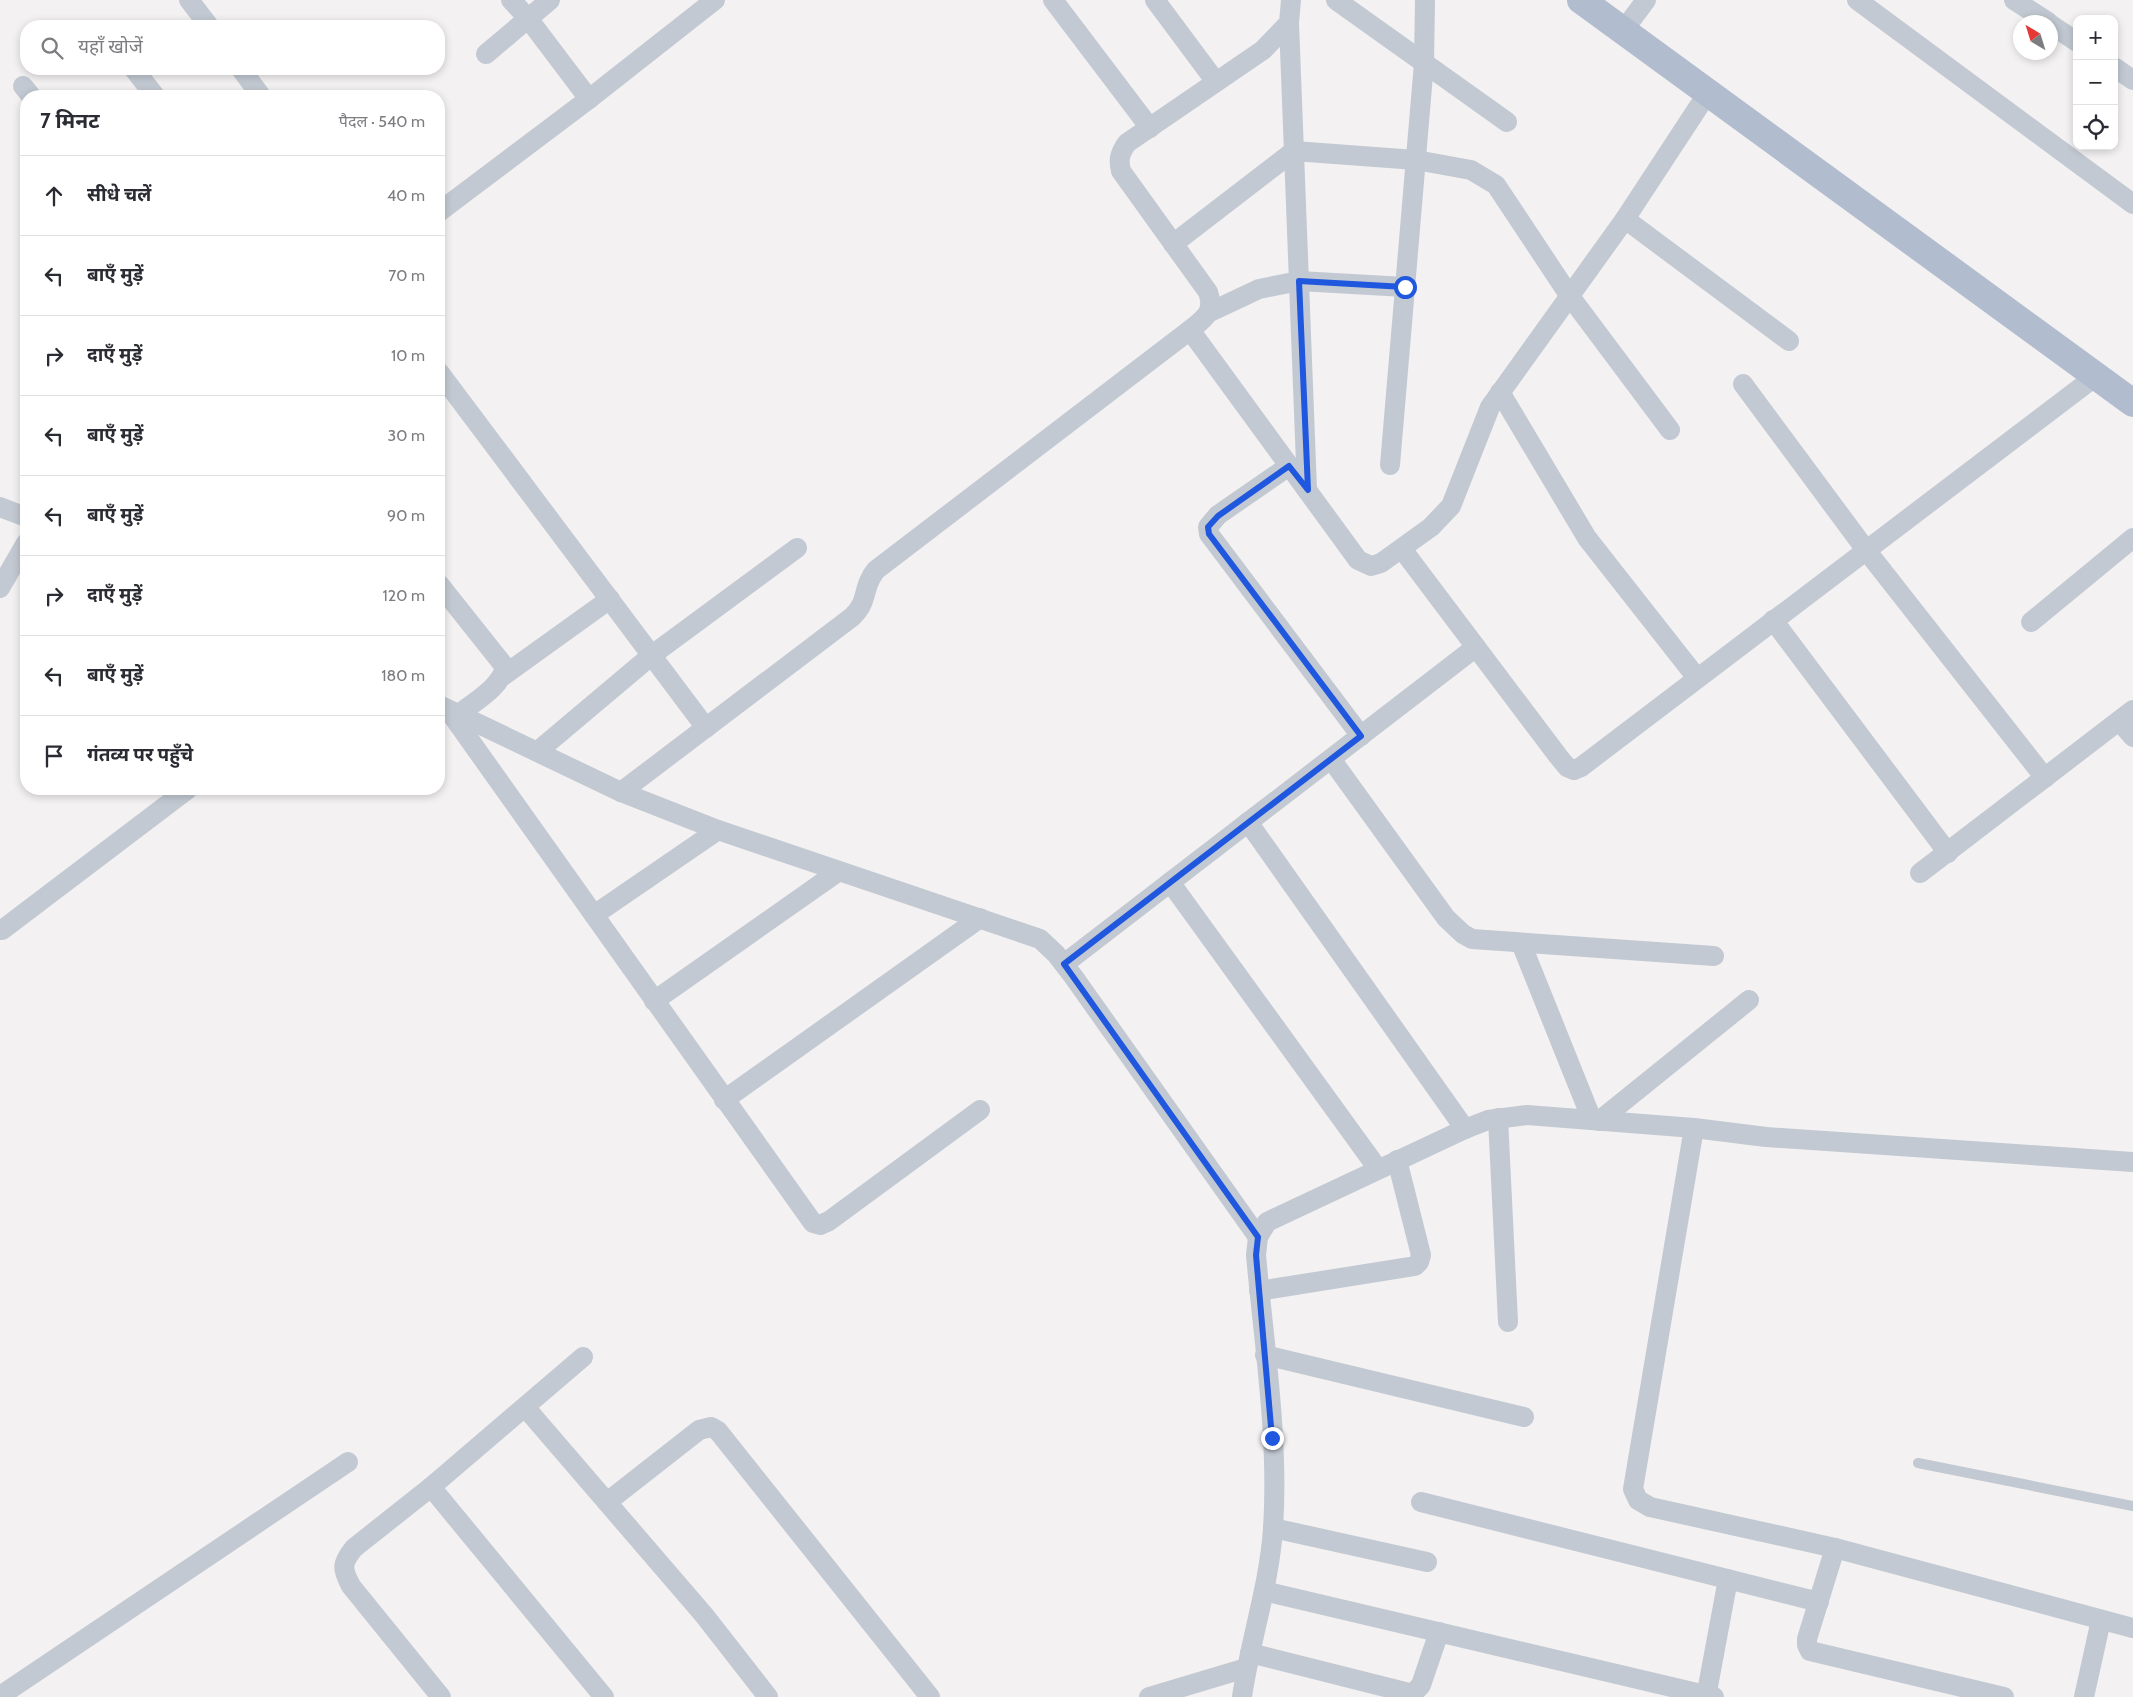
<!DOCTYPE html>
<html lang="hi">
<meta charset="utf-8">
<style>
:root{--surface:#fff;--page:#f2f2f3;--text:#2b2b33;--muted:#7c7c81;--line:#e1e1e2}
body{margin:0;font-family:Cabin,"Noto Sans Devanagari",sans-serif;background:var(--page);color:var(--text)}
.controls{position:absolute;right:15px;top:15px;display:grid;overflow:hidden;border-radius:10px;box-shadow:0 2px 8px #0003}
.controls button{width:45px;height:45px;display:grid;place-items:center;padding:0;border:0;border-bottom:1px solid var(--line);background:var(--surface);color:var(--text);font:25px sans-serif}
.compass{position:absolute;left:2013px;top:15px;width:45px;height:45px;border-radius:50%;background:var(--surface);box-shadow:0 2px 8px #0003;rotate:322deg}
.stop{position:absolute;width:15px;height:15px;margin:-11px;border:4px solid #1f57de;border-radius:50%;background:#fff}
.stop.end{background:#1f57de;border-color:#fff;box-shadow:0 1px 5px #0008}
.list{margin:0;padding:0;list-style:none}
h2{display:flex;justify-content:space-between;align-items:center;height:65px;margin:0;padding:0 20px;font-size:21px}
h2 small{font-size:16px;font-weight:400;color:var(--muted)}
.list li{display:grid;grid-template-columns:32px 1fr auto;gap:15px;align-items:center;box-sizing:border-box;height:80px;padding:0 20px;border-top:1px solid var(--line)}
.list b{display:block;font-size:19px;white-space:nowrap}
.list em{font-size:16px;font-style:normal;color:var(--muted)}
.icon{flex:none;width:28px;height:28px;fill:none;stroke:currentColor;stroke-width:2;stroke-linecap:round;stroke-linejoin:round}
.map{position:relative;flex:none;width:2133px;height:1697px;overflow:hidden}
.search{position:absolute;background:var(--surface);box-shadow:0 2px 8px #0003;left:20px;top:20px;width:425px;height:55px;display:flex;align-items:center;gap:12px;box-sizing:border-box;padding:0 18px;border-radius:20px;color:var(--muted);font-size:19px}
.panel{position:absolute;background:var(--surface);box-shadow:0 2px 8px #0003;left:20px;top:90px;width:425px;height:705px;border-radius:20px}
.map>svg:first-child{display:block}
</style>
<div class="map">
<svg width="2133" height="1697" viewBox="0 0 2133 1697">
<rect width="100%" height="100%" fill="#f3f1f1"/>
<g fill="none" stroke-linecap="round" stroke-linejoin="round">
<path stroke="#c2c9d2" stroke-width="10" d="M1918 1463 2133 1506"/>
<g stroke="#c2c9d2" stroke-width="20">
<path d="M189 0 209 26"/>
<path d="M511 0 527 17 589 99"/>
<path d="M1053 0 1150 128"/>
<path d="M1155 0 1216 82"/>
<path d="M1336 0 1507 122"/>
<path d="M1857 0 2133 204"/>
<path d="M2014 0 2048 22"/>
<path d="M1289 23 1307 490"/>
<path d="M2050 24 2077 42"/>
<path d="M1623 31 1646 0"/>
<path d="M486 54 550 0"/>
<path d="M2114 67 2133 80"/>
<path d="M134 69 155 96"/>
<path d="M241 69 261 96"/>
<path d="M23 86 31 96"/>
<path d="M439 212 589 99 715 0"/>
<path d="M1625 219 1789 341"/>
<path d="M1173 244 1294 151 1416 160 1471 170 1496 185 1569 295 1670 430"/>
<path d="M1210 312 1259 289 1299 281 1405 287"/>
<path d="M1190 330 1358 560 1371 566 1381 563 1431 527 1451 506 1490 407 1625 219 1707 94"/>
<path d="M439 372 706 728"/>
<path d="M1743 384 1866 550 2045 778"/>
<path d="M1500 392 1587 538 1697 678"/>
<path d="M1390 465 1424 63 1425 0"/>
<path d="M1289 466 1218 515 1208 527 1209 534 1361 736"/>
<path d="M0 507 26 517"/>
<path d="M1402 549 1558 756 1567 767 1574 770 1581 767 2096 376"/>
<path d="M439 584 505 667C501 687 474 702 459 714"/>
<path d="M0 588 26 543"/>
<path d="M1773 620 1948 853"/>
<path d="M2031 622 2133 538"/>
<path d="M503 676 610 599"/>
<path d="M439 705 621 792 718 830 1040 939 1056 954 1073 976 1258 1237"/>
<path d="M449 711 813 1223 820 1225 829 1221 980 1110"/>
<path d="M2119 721 2133 737"/>
<path d="M538 751 652 655 797 548"/>
<path d="M1331 759 1446 918 1463 934 1472 939 1714 956"/>
<path d="M621 792 852 617C870 600 861 588 876 570L1190 330C1205 318 1215 312 1208 292L1121 171C1118 159 1120 153 1127 143L1263 50 1289 23 1291 0"/>
<path d="M1248 822 1465 1129"/>
<path d="M1920 873 2133 710"/>
<path d="M1170 882 1378 1169"/>
<path d="M594 915 718 830"/>
<path d="M2 930 188 789"/>
<path d="M1521 943 1592 1120"/>
<path d="M1064 964 1476 647"/>
<path d="M654 1001 839 871"/>
<path d="M724 1100 980 918"/>
<path d="M1498 1118 1508 1322"/>
<path d="M1599 1121 1749 1000"/>
<path d="M1694 1128 1633 1489 1638 1500 1650 1507 1835 1548 2133 1628"/>
<path d="M1259 1291 1415 1266 1419 1262 1421 1255 1397 1160"/>
<path d="M1265 1355 1524 1417"/>
<path d="M525 1407 704 1615 768 1697"/>
<path d="M431 1487 604 1697"/>
<path d="M607 1502 699 1430 711 1427 718 1431 930 1697"/>
<path d="M1421 1502 1819 1602"/>
<path d="M1273 1528 1427 1562"/>
<path d="M1835 1548 1807 1639V1645L1810 1651 2004 1697"/>
<path d="M1264 1591 1714 1697"/>
<path d="M1250 1653 1413 1694 1421 1685 1439 1632"/>
<path d="M0 1696 348 1462"/>
<path d="M441 1697 351 1586C342 1569 341 1564 354 1548L431 1487 583 1357"/>
<path d="M1149 1697 1246 1668"/>
<path d="M1242 1697C1250 1641 1269 1586 1273 1529 1279 1438 1264 1345 1256 1255L1258 1237 1267 1222 1465 1129 1488 1120 1527 1115 1694 1128 1766 1137 2133 1162"/>
<path d="M1706 1697 1728 1579"/>
<path d="M2084 1697 2101 1620"/>
</g>
<path stroke="#b1bcce" stroke-width="28" d="M1581 0 2133 403"/>
</g>
<g fill="none" stroke-linecap="round" stroke-linejoin="round">
<path stroke="#1f57de" stroke-width="6" d="M1272 1438 1256 1255 1258 1237 1064 964 1361 736 1209 534 1208 527 1218 516 1289 466 1308 490 1299 281 1405 287"/>
</g>
</svg>
<div class="controls">
<button>+</button>
<button>−</button>
<button><svg class="icon" aria-label="locate" viewBox="0 0 24 24"><circle cx="12" cy="12" r="6"/><path d="M12 2v4M12 18v4M2 12h4M18 12h4"/></svg></button>
</div>
<svg class="compass" viewBox="-18 -18 36 36"><path d="M0-13l5 13h-10z" fill="#e53935"/><path d="M0 13l5-13h-10z" fill="#7c7c81"/></svg>
<div class="stop" style="left:1405px;top:287px"></div>
<div class="stop end" style="left:1272px;top:1438px"></div>
<div class="search"><svg class="icon" aria-label="search" viewBox="0 0 24 24"><circle cx="10" cy="10" r="6"/><path d="M15 15l6 6"/></svg>यहाँ खोजें</div>
<section class="panel">
<h2>7 मिनट<small>पैदल · 540 m</small></h2>
<ul class="list">
<li><svg class="icon" aria-label="ahead" viewBox="0 0 24 24"><path d="M12 20V5M6 11l6-6 6 6"/></svg><div><b>सीधे चलें</b></div><em>40 m</em></li>
<li><svg class="icon" aria-label="left" viewBox="0 0 24 24"><path d="M17 20v-9H6M10 6l-5 5 5 5"/></svg><div><b>बाएँ मुड़ें</b></div><em>70 m</em></li>
<li><svg class="icon" aria-label="right" viewBox="0 0 24 24"><path d="M7 20v-9h11M14 6l5 5-5 5"/></svg><div><b>दाएँ मुड़ें</b></div><em>10 m</em></li>
<li><svg class="icon" aria-label="left" viewBox="0 0 24 24"><path d="M17 20v-9H6M10 6l-5 5 5 5"/></svg><div><b>बाएँ मुड़ें</b></div><em>30 m</em></li>
<li><svg class="icon" aria-label="left" viewBox="0 0 24 24"><path d="M17 20v-9H6M10 6l-5 5 5 5"/></svg><div><b>बाएँ मुड़ें</b></div><em>90 m</em></li>
<li><svg class="icon" aria-label="right" viewBox="0 0 24 24"><path d="M7 20v-9h11M14 6l5 5-5 5"/></svg><div><b>दाएँ मुड़ें</b></div><em>120 m</em></li>
<li><svg class="icon" aria-label="left" viewBox="0 0 24 24"><path d="M17 20v-9H6M10 6l-5 5 5 5"/></svg><div><b>बाएँ मुड़ें</b></div><em>180 m</em></li>
<li><svg class="icon" aria-label="arrive" viewBox="0 0 24 24"><path d="M6 21V4h12l-3 4 3 4H6"/></svg><div><b>गंतव्य पर पहुँचे</b></div></li>
</ul>
</section>
</div>
